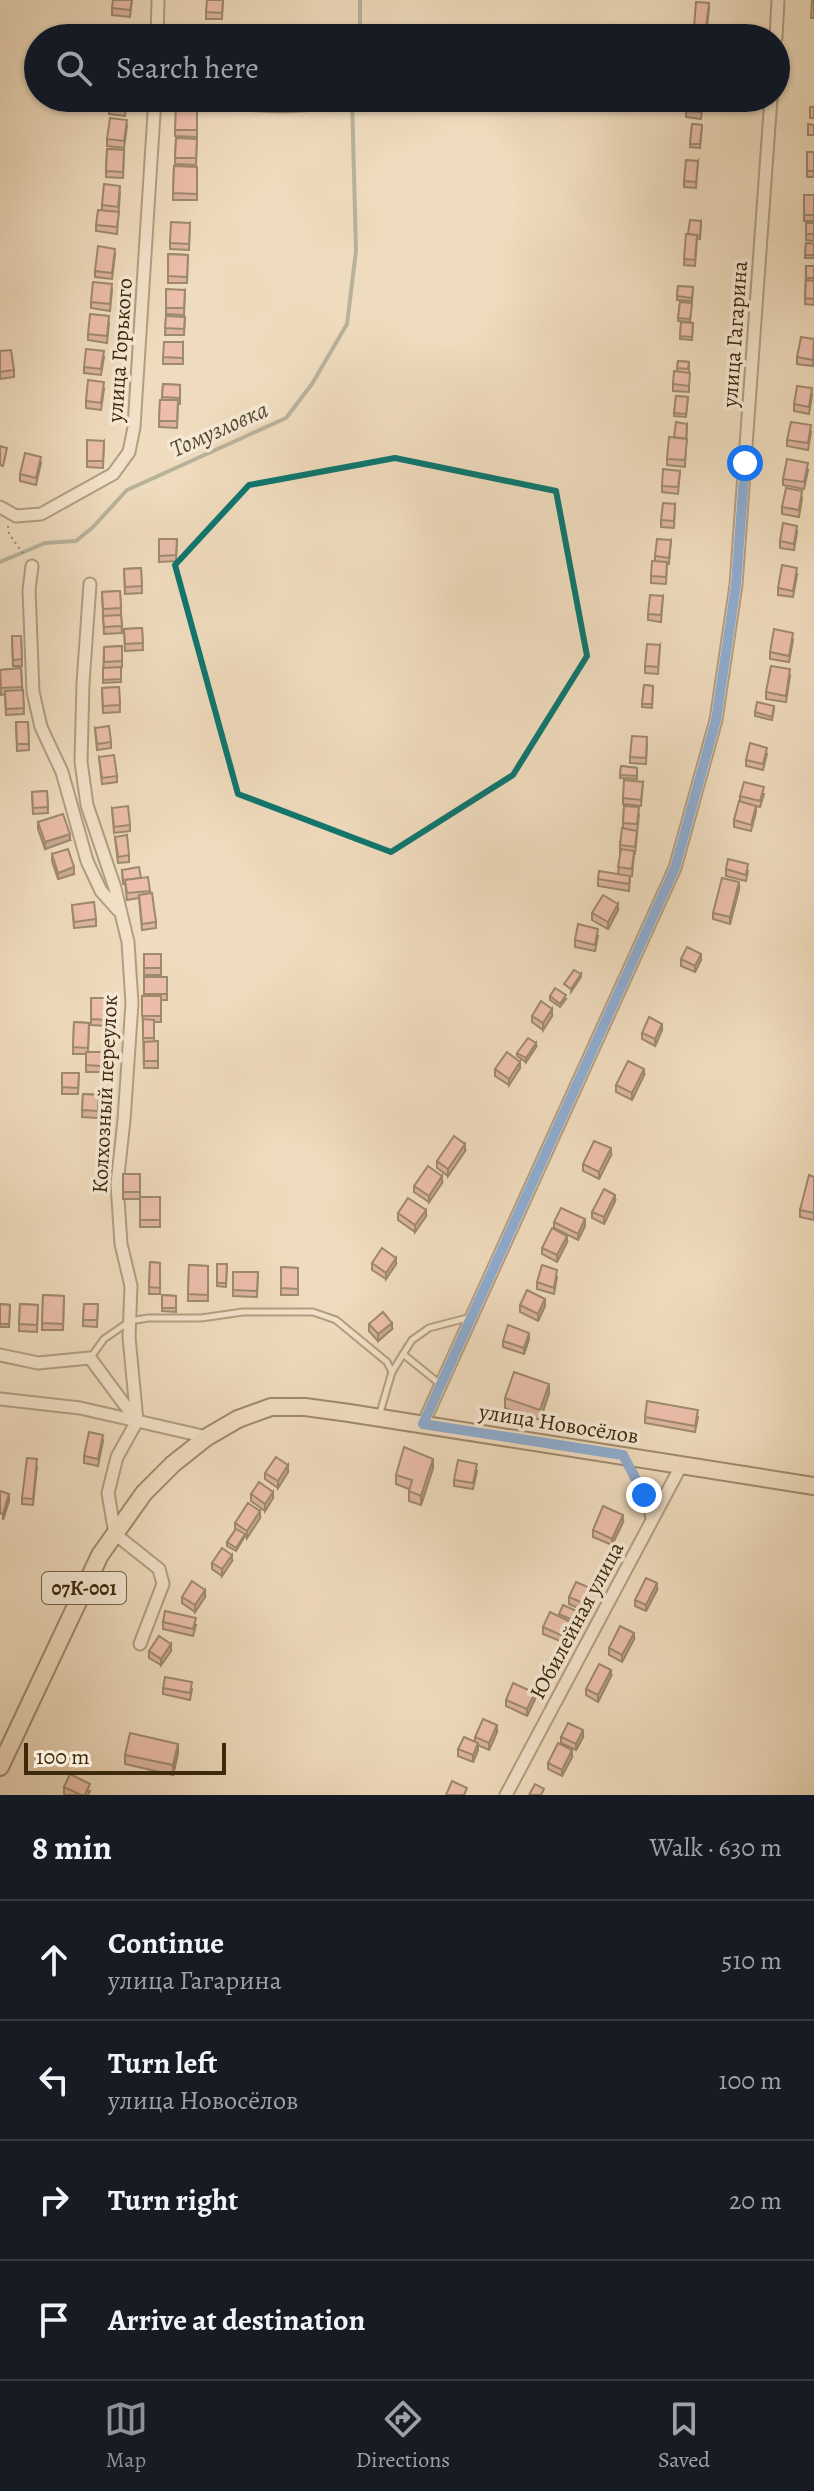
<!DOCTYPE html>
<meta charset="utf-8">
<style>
:root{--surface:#171b24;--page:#20242c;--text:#f1f3f6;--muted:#9ea1a6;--line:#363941;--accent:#8c9099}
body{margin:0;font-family:Alegreya,serif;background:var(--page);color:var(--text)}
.scale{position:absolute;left:24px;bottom:20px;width:202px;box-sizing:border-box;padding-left:8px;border:4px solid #3d290b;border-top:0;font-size:22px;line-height:28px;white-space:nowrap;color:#3d290b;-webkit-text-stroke:6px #f5e8d4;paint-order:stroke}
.stop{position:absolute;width:24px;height:24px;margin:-18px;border:6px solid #1a73e8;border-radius:50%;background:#fff}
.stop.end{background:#1a73e8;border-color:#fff;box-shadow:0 2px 8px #0008}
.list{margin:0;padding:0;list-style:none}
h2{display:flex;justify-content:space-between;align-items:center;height:104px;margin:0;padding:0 32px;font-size:34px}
h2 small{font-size:26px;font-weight:400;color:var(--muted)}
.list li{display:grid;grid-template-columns:52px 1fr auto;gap:24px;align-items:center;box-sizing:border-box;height:120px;padding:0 32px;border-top:2px solid var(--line)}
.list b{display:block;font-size:30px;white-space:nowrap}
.list p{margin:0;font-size:26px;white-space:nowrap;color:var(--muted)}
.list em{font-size:26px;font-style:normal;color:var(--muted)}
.icon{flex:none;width:44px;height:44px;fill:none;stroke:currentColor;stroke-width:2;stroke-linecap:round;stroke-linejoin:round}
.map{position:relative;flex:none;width:814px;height:1795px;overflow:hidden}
.search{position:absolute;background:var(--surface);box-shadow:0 2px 6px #0004;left:24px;right:24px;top:24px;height:88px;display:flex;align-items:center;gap:20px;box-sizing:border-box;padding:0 28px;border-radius:44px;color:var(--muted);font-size:30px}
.sheet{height:584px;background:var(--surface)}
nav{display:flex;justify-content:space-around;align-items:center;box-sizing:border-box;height:112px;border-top:2px solid var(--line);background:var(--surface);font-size:22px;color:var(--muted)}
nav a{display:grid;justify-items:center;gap:4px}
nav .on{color:var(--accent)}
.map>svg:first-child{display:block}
</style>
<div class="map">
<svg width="814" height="1795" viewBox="0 0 814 1795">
<rect width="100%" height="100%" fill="#efdbbd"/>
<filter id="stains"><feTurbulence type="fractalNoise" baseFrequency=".0025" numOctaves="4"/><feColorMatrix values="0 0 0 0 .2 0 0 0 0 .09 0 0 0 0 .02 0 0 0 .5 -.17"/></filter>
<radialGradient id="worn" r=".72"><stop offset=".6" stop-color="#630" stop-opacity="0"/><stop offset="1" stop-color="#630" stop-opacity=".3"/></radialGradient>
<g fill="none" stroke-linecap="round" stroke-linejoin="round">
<g stroke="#758072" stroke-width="4">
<path d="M360 0V38"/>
<path d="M0 562 45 543 76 541 93 527 127 490 286 418 312 384 347 324 356 251 352 98"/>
</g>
<defs>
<g id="service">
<path d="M157 103 282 109 320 107"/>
<path d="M403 1354 440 1384"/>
<path d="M91 1357 104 1339 130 1321 148 1318H201L243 1312H313L336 1320 387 1362 392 1372 379 1416"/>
<path d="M392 1372 412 1340 429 1328 471 1317"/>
<path d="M627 1461 644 1495 649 1518"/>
</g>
<g id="minor">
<path d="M157 38 158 0"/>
<path d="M776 38 778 0"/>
<path d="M0 507 16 516 41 514 113 474 129 452 134 427 155 98"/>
<path d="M32 566 29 590 33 692 41 727 62 772 87 861 101 891 118 910"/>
<path d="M90 584 83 683 81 762 87 805 115 888 128 942 132 1003 124 1120 117 1184 121 1244 131 1286 129 1337 137 1421"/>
<path d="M0 1355 38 1363 90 1358 136 1420"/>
<path d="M0 1399 80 1408 207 1437"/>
<path d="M137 1421 117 1457 108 1493 115 1534 159 1569 163 1584 140 1644"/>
<path d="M423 1424 675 868 716 720 736 585 771 98"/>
<path d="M506 1795 682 1464"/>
</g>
<path id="primary" d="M0 1767 100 1555 144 1493 173 1464 207 1437 238 1419 271 1407H305L349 1413 814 1486"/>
</defs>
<use href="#service" stroke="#6a5638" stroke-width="9"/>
<use href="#minor" stroke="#6a5638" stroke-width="15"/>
<use href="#primary" stroke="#3d290b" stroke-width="20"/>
<path stroke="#3d290b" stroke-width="2" stroke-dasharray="2 4" stroke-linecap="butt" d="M8 526 9 534 24 555"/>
<use href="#service" stroke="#f5e8d4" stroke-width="5"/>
<use href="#minor" stroke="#f5e8d4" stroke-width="11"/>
<use href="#primary" stroke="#efdbbd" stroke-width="16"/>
</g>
<g fill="#c8867f" stroke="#3d290b" stroke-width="2">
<path d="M132 0 130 17 112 15V8Z"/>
<path d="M223 0 222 19H206V12Z"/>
<path d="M709 9 706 35 694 33V27Z"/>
<path d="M127 98 125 116 109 114V108Z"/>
<path d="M687 98H703L701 119 686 117Z"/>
<path d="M197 105V137L175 136V130Z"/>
<path d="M692 124 702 125 700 148 690 147Z"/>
<path d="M127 126 124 148 107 146V139Z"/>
<path d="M176 138 197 139 196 165 175 164Z"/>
<path d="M107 149 124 150 123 178 106 177Z"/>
<rect x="807" y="152" width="7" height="25"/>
<path d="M698 161 696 188 684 187V181Z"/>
<path d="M174 166 197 167V200H173Z"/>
<path d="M120 193 117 234 96 231V225L102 210V205Z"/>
<rect x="804" y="195" width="10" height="26"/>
<path d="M701 221 700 239H697L695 266 684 265 688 234Z"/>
<path d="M190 223 189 250 170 249V243Z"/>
<path d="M806 223H814V241L806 240Z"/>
<path d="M806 243 814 244V258H805Z"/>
<path d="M168 254 188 255 187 283H168Z"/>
<path d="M115 255 112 279 95 277V271Z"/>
<path d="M806 266H814V305L805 304Z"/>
<path d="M678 286 693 287 692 301 677 300Z"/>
<path d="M112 290 110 311 91 308V302Z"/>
<path d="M185 290 184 315 166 314V308Z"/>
<path d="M680 302 692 303 690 322 678 321Z"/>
<path d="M166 316 185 317 184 335H165Z"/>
<path d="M681 322 693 323 692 340 680 339Z"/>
<path d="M109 323 107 343 88 340V334Z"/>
<path d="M814 339 813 366 797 364V357Z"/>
<path d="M183 342V364H163V357Z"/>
<path d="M0 351 14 370V377L0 379Z"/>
<path d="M104 357 101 375 84 373V367Z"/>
<path d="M678 361 689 362V392L673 391V384L677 372Z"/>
<path d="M163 384 180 385V404H178L177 428 159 427 160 400H162Z"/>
<path d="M104 389 101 410 86 408V401Z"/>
<path d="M812 395 809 414 794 411V404Z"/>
<path d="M676 396 688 397 686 417 674 416Z"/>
<path d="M687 424 685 467 667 465V459L674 437Z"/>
<path d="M811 432 808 450 787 446V440Z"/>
<path d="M104 441 103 468 87 467V461Z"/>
<path d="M41 463 36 485 20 481V474Z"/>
<path d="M808 470 804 489 783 485V479Z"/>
<path d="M680 471 678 494 662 492V486Z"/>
<path d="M802 498 799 517 782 514V507Z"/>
<path d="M675 504 674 528 661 527V520Z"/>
<path d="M797 532 794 550 780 548V541Z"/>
<path d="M159 539H177L176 561 159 562Z"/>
<path d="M671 540 669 564H667L666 584 651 583V576L655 561V556Z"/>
<path d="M141 568 142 593 125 594 124 569Z"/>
<path d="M797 575 793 597 778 595V588Z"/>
<path d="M120 591 122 633 104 634 102 592Z"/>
<path d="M663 596 661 622 648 620V614Z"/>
<path d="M142 628 143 650 125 651 124 629Z"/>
<path d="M12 636H21L22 666H13Z"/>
<path d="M793 640 789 662 770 659V652Z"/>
<path d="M660 645 658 674 645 673V666Z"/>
<path d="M122 646V667L121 668V682L103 683 104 647Z"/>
<path d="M21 668 24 714 6 715 5 694 1 695 0 670Z"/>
<path d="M790 676 786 702 766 699V692Z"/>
<path d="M644 685 653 686 652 708 642 707Z"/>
<path d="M119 687 120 712 103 713 102 688Z"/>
<path d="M774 709 772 720 755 716V712Z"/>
<path d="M16 722H28L29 750 17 751Z"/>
<path d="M95 728 111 742V748L97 750Z"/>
<path d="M647 744 646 764 630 763V757Z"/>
<path d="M767 754 763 770 746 766V760Z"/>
<path d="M99 757 117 776V782L102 784Z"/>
<path d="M621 766 637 768V779L620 778Z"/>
<path d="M643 782 641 806 623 804V798Z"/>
<path d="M47 791 48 813 33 814 32 792Z"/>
<path d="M764 794 760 807 756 806V812L751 831 734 827V820L740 802V796Z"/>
<path d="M624 806 639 814 635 854H634L632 876H630L629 891 598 886V879L618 874 621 852H620V845L623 829Z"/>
<path d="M112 808 130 825V831L114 833Z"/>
<path d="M38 822 70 840 45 849 38 829Z"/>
<path d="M115 837 129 855V862L118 863Z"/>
<path d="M52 854 74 874 58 879 52 861Z"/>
<path d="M726 869 748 871 746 881 726 876Z"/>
<path d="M122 870 141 878 150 891 156 922V928L142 930 139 898 127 900 125 883 123 884Z"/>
<path d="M739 889 730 924 713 919V913Z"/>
<path d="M72 905 96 919V926L74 928Z"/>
<path d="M618 910 608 929 592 920V913Z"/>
<path d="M598 936 595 951 575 947V940Z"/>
<rect x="144" y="954" width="17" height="21"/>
<path d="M681 959 701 960 695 972 681 966Z"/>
<path d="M144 977H167V1000H161V1022H154V1041H158V1068H144L142 996H144Z"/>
<path d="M550 996 566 999 560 1007 550 1000Z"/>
<path d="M91 998H109L108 1026 91 1025Z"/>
<path d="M532 1016H552L543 1030 532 1022Z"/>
<path d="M74 1022 89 1023 88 1052H102V1072H86V1054H73Z"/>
<path d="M662 1030 655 1046 642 1039V1033Z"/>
<path d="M536 1047 526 1062 517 1056V1053Z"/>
<path d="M520 1068 509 1085 495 1076V1069Z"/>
<path d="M62 1073H79L78 1094H62Z"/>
<path d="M644 1075 632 1100 616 1092V1085Z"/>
<path d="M83 1094 99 1095 98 1118 82 1117Z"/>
<path d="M465 1151 448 1176 437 1168V1161Z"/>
<path d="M611 1155 599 1179 583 1171V1164Z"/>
<path d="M123 1174H140V1197H160V1227H140V1199H123Z"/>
<path d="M814 1177V1220L800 1217V1210Z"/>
<path d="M442 1183 429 1202 414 1192V1186Z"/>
<path d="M615 1201 604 1224 592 1218V1212Z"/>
<path d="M398 1213 426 1216 415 1232 398 1220Z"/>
<path d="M554 1222 585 1226 578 1240 554 1228Z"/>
<path d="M567 1242 557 1262 542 1254V1248Z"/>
<path d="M150 1262 160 1263V1294H149Z"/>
<path d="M372 1263 396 1264 386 1279 372 1270Z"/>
<path d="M217 1264H227L226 1287 217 1286Z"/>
<path d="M189 1265 208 1266V1301H188Z"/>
<path d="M281 1267 298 1268V1295H281Z"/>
<path d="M233 1272H258L257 1297 233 1296Z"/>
<path d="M557 1277 554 1294 537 1289V1282Z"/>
<path d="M43 1295 64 1296 63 1330H42Z"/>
<path d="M162 1295 176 1296V1312L162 1311Z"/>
<path d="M0 1304 10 1305 9 1327H0Z"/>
<path d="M20 1304 38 1305 37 1332 19 1331Z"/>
<path d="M84 1304H98L97 1327 83 1326Z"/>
<path d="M520 1305 545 1306 538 1321 520 1312Z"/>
<path d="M369 1324 392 1329 378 1341 369 1331Z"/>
<path d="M529 1339 524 1354 503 1347V1341Z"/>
<path d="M549 1393 540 1420 505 1408V1398Z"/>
<path d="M645 1417H698L695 1432 645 1423Z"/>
<path d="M103 1441 98 1466 84 1463V1456Z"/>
<path d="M37 1466 33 1505 22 1504V1498Z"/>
<path d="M433 1468 421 1505 409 1501V1489L396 1484V1475Z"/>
<path d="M477 1471 473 1489 454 1486V1480Z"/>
<path d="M288 1472 278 1488 265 1479V1473Z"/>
<path d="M251 1494 273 1498 265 1511 251 1501Z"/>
<path d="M260 1518 247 1538 245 1536 236 1551 227 1546V1542L235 1530V1523Z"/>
<path d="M623 1522 612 1545 593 1537V1530Z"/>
<path d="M232 1561 222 1576 212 1569V1563Z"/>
<path d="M657 1590 646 1611 635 1606V1600Z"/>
<path d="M590 1594 583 1610 569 1604V1597Z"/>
<path d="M182 1597H205L195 1612 182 1603Z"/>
<path d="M559 1614 579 1615 575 1624 571 1622V1628L565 1643 543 1634V1627L559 1617Z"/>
<path d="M163 1622 196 1625 193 1636 163 1629Z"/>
<path d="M634 1639 622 1662 609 1655V1648Z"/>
<path d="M149 1651H171L161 1665 149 1658Z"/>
<path d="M611 1676 598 1702 586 1695V1689Z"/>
<path d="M163 1688 192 1689 190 1700 163 1694Z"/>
<path d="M535 1699 527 1716 506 1706V1700Z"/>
<path d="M497 1732 489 1750 478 1745V1750L473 1762 458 1756V1749L475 1742V1737Z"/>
<path d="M561 1737H583L576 1750 561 1743Z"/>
<path d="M178 1753 173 1775 125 1764V1755Z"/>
<path d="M572 1757 562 1776 548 1769V1763Z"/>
<path d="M64 1787 90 1791 88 1795H66L64 1794Z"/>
</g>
<g fill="#a26d68" stroke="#3d290b" stroke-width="2">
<path d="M70 834V840L45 849V842Z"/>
<path d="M74 867V874L58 879V873Z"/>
<path d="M739 882V889L730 924V917Z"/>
<path d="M618 904V910L608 929V922Z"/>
<path d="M701 954V960L695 972V966Z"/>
<path d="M581 974V977L571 992V989Z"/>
<path d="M552 1009V1016L543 1030V1023Z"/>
<path d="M662 1024V1030L655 1046V1039Z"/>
<path d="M536 1043V1047L526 1062V1058Z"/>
<path d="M520 1062V1068L509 1085V1079Z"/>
<path d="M644 1069V1075L632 1100V1093Z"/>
<path d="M465 1144V1151L448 1176V1169Z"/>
<path d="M611 1148V1155L599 1179V1172Z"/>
<path d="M442 1176V1183L429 1202V1196Z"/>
<path d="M615 1195V1201L604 1224V1217Z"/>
<path d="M426 1210V1216L415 1232V1225Z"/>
<path d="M585 1219V1226L578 1240V1234Z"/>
<path d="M567 1236V1242L557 1262V1255Z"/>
<path d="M396 1258V1264L386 1279V1273Z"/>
<path d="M545 1299V1306L538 1321V1314Z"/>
<path d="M392 1323V1329L378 1341V1334Z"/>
<path d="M529 1333V1339L524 1354V1348Z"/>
<path d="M549 1384V1393L540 1420V1410Z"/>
<path d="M433 1459V1468L421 1505V1496Z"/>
<path d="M288 1465V1472L278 1488V1481Z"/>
<path d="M273 1492V1498L265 1511V1504Z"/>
<path d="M9 1494V1501L3 1520V1514Z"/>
<path d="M260 1511V1518L247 1538V1531Z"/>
<path d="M623 1515V1522L612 1545V1539Z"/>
<path d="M232 1555V1561L222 1576V1569Z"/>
<path d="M657 1583V1590L646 1611V1605Z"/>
<path d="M590 1588V1594L583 1610V1603Z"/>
<path d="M205 1590V1597L195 1612V1605Z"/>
<path d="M571 1622V1628L565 1643V1637Z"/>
<path d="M634 1633V1639L622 1662V1655Z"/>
<path d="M171 1644V1651L161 1665V1659Z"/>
<path d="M611 1670V1676L598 1702V1695Z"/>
<path d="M535 1693V1699L527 1716V1709Z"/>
<path d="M497 1725V1732L489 1750V1743Z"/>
<path d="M583 1730V1737L576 1750V1744Z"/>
<path d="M478 1743V1750L473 1762V1755Z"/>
<path d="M178 1744V1753L173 1775V1765Z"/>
<path d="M572 1750V1757L562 1776V1770Z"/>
</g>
<g fill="#e89c94" stroke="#3d290b" stroke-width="2">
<path d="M113 0H132L130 10 112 8Z"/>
<path d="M207 0H223L222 13 206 12Z"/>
<path d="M812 0H814V18H811Z"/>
<path d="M696 2 709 3 706 28 694 27Z"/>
<path d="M112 27 131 30 130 38H111Z"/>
<path d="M693 36 707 37 706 38H693Z"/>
<path d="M110 98H126L125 109 109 108Z"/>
<path d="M687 98H702L701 112 686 111Z"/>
<path d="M176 104 197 105V130H175Z"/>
<rect x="810" y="107" width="4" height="11"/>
<path d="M110 118 127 120 124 141 107 139Z"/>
<path d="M692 124 702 125 700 144H690Z"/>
<path d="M808 124 814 125V135H808Z"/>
<path d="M176 138 197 139 196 158H175Z"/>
<path d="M107 149 124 150 123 172 106 171Z"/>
<rect x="807" y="152" width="7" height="19"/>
<path d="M686 160 698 161 696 182 684 181Z"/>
<path d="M174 166 197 167V194L173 193Z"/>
<path d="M104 184 120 186 118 207 102 205Z"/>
<rect x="804" y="195" width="10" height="20"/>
<path d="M98 210 119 212 117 227 96 225Z"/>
<path d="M690 220 701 221 700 236 688 234Z"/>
<path d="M171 222 190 223 189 244 170 243Z"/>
<rect x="806" y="223" width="8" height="11"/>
<path d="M686 234 697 235 695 260 684 259Z"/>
<path d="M806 243 814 244V255H805Z"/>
<path d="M98 246 115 249 112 273 95 271Z"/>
<path d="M168 254 188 255 187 277 168 276Z"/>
<rect x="806" y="266" width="8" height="12"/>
<path d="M806 280 814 281V299L805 298Z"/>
<path d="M93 282 112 284 110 304 91 302Z"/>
<path d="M678 286 693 287 692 298 677 296Z"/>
<path d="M166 289 185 290 184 308H166Z"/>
<path d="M680 302 692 303 690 319 678 318Z"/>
<path d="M90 314 109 316 107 336 88 334Z"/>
<path d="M166 316 185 317 184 329 165 328Z"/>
<path d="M681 322 693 323 692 337 680 336Z"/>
<path d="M801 337 814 339 813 360 797 357Z"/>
<path d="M164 342H183V358L163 357Z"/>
<path d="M86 349 104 351 101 369 84 367Z"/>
<path d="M11 350 14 370 0 372V351Z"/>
<path d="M678 361 689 362 688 369 677 368Z"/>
<path d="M674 371 690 373 689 386 673 384Z"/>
<path d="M88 380 104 382 101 403 86 401Z"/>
<path d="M163 384 180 385V398L162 397Z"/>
<path d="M797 386 812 388 809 407 794 404Z"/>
<path d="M676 396 688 397 686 414 674 413Z"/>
<path d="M160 400H178L177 421H159Z"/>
<path d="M676 422 687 424 686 439 674 437Z"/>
<path d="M791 422 811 425 808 443 787 440Z"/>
<path d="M669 437 687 439 685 460 667 459Z"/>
<path d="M87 440 104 441 103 461H87Z"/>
<path d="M0 446 7 448 3 466 0 465Z"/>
<path d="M25 453 41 457 36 478 20 474Z"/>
<path d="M787 459 808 463 804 482 783 479Z"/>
<path d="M663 469 680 471 678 487 662 486Z"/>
<path d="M786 488 802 491 799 510 782 507Z"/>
<path d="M663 503 675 504 674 521 661 520Z"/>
<path d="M783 523 797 526 794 544 780 541Z"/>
<path d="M159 539H177L176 555 159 556Z"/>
<path d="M657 539 671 540 669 558 655 556Z"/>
<path d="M652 561 667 562 666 577 651 576Z"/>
<path d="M782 565 797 568 793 591 778 588Z"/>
<path d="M141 568 142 586 125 587 124 569Z"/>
<path d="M120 591 121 608 103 609 102 592Z"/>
<path d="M650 595 663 596 661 615 648 614Z"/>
<path d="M121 615 122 626 104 627 103 616Z"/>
<path d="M142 628 143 643 125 644 124 629Z"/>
<path d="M774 629 793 633 789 656 770 652Z"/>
<path d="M12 636H21L22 659 13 660Z"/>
<path d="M647 644 660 645 658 667 645 666Z"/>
<path d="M122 646V661L104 662V647Z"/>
<path d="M771 666 790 669 786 696 766 692Z"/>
<path d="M121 667V679L103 680V668Z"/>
<path d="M21 668 22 687 1 688 0 670Z"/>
<path d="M644 685 653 686 652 704H642Z"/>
<path d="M119 687 120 705 103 706 102 688Z"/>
<path d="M23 690 24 708 6 709 5 691Z"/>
<path d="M757 702 774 706 772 717 755 712Z"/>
<path d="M16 722H28L29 744H17Z"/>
<path d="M109 726 111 742 97 744 95 728Z"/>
<path d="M632 736 647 737 646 758 630 757Z"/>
<path d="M750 743 767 748 763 764 746 760Z"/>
<path d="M114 755 117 776 102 778 99 757Z"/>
<path d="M621 766 637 768V776L620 775Z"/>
<path d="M624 780 643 782 641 800 623 798Z"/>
<path d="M744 782 764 787 760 801 740 796Z"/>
<path d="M47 791 48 807 33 808 32 792Z"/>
<path d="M739 801 756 806 751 825 734 820Z"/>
<path d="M128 806 130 825 114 827 112 808Z"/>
<path d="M624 806 639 807 637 824 623 823Z"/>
<path d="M63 814 70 834 45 842 38 822Z"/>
<path d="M622 828 637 831 635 847 620 845Z"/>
<path d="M127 835 129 855 118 857 115 837Z"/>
<path d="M68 849 74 867 58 873 52 854Z"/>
<path d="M621 849 634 851 632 869 618 867Z"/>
<path d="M728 859 748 864 746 875 726 869Z"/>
<path d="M139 867 141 878 123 880 122 870Z"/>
<path d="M599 871 630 876 629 884 598 879Z"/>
<path d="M148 877 150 891 127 893 125 880Z"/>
<path d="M722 878 739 882 730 917 713 913Z"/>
<path d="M152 893 156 922 142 924 139 895Z"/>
<path d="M603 895 618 904 608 922 592 913Z"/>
<path d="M94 902 96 919 74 922 72 905Z"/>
<path d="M578 924 598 929 595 945 575 940Z"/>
<path d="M687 947 701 954 695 966 681 959Z"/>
<rect x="144" y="954" width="17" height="14"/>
<path d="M574 970 581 974 571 989 564 984Z"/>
<rect x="144" y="977" width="23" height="17"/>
<path d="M555 988 566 995 560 1004 550 996Z"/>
<rect x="142" y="996" width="19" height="20"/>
<path d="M91 998H109L108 1020 91 1019Z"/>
<path d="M541 1001 552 1009 543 1023 532 1016Z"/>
<path d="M649 1017 662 1024 655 1039 642 1033Z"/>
<path d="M143 1019 154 1020V1038H143Z"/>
<path d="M74 1022 89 1023 88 1048 73 1047Z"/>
<path d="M528 1038 536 1043 526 1058 517 1053Z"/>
<path d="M158 1041V1061H144V1042Z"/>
<path d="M86 1052H102V1066L86 1065Z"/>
<path d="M507 1052 520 1062 509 1079 495 1069Z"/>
<path d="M628 1061 644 1069 632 1093 616 1085Z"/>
<path d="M62 1073H79L78 1088 62 1087Z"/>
<path d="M83 1094 99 1095 98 1111 82 1110Z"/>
<path d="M454 1136 465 1144 448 1169 437 1161Z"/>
<path d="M594 1141 611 1148 599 1172 583 1164Z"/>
<path d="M428 1166 442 1176 429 1196 414 1186Z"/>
<rect x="123" y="1174" width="17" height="18"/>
<path d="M809 1175 814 1177V1213L800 1210Z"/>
<path d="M604 1189 615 1195 604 1217 592 1212Z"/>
<rect x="140" y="1197" width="20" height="23"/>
<path d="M408 1198 426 1210 415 1225 398 1213Z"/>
<path d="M561 1208 585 1219 578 1234 554 1222Z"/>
<path d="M552 1228 567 1236 557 1255 542 1248Z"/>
<path d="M382 1248 396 1258 386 1273 372 1263Z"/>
<path d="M150 1262 160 1263V1288L149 1287Z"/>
<path d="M217 1264H227L226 1283H217Z"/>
<path d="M189 1265 208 1266V1295L188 1294Z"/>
<path d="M542 1265 557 1270 554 1288 537 1282Z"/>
<path d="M281 1267 298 1268V1289L281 1288Z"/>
<path d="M233 1272H258L257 1291 233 1290Z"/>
<path d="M527 1290 545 1299 538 1314 520 1305Z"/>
<path d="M43 1295 64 1296 63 1324 42 1323Z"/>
<path d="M162 1295 176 1296V1308H162Z"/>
<path d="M0 1304 10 1305 9 1324H0Z"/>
<path d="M20 1304 38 1305 37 1325 19 1324Z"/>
<path d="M84 1304H98L97 1320H83Z"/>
<path d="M383 1312 392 1323 378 1334 369 1324Z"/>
<path d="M508 1325 529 1333 524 1348 503 1341Z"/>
<path d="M514 1372 549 1384 540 1410 505 1398Z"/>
<path d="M647 1401 698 1410 695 1426 645 1417Z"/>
<path d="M89 1432 103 1435 98 1459 84 1456Z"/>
<path d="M404 1447 433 1459 421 1496 409 1491 412 1480 396 1475Z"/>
<path d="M276 1457 288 1465 278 1481 265 1473Z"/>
<path d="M27 1458 37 1459 33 1499 22 1498Z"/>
<path d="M458 1460 477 1464 473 1483 454 1480Z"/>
<path d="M259 1482 273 1492 265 1504 251 1494Z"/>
<path d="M0 1491 9 1494 3 1514 0 1513Z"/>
<path d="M248 1503 260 1511 247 1531 235 1523Z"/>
<path d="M603 1506 623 1515 612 1539 593 1530Z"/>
<path d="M236 1529 245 1534 236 1548 227 1542Z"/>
<path d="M222 1548 232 1555 222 1569 212 1563Z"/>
<path d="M646 1578 657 1583 646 1605 635 1600Z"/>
<path d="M192 1581 205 1590 195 1605 182 1597Z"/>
<path d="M576 1582 590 1588 583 1603 569 1597Z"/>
<path d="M563 1605 579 1612 575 1621 559 1614Z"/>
<path d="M165 1611 196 1618 193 1629 163 1622Z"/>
<path d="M550 1612 571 1622 565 1637 543 1627Z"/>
<path d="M620 1626 634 1633 622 1655 609 1648Z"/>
<path d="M159 1636 171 1644 161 1659 149 1651Z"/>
<path d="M599 1664 611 1670 598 1695 586 1689Z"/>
<path d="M165 1677 192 1682 190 1693 163 1688Z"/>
<path d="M513 1683 535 1693 527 1709 506 1700Z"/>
<path d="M483 1719 497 1725 489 1743 475 1737Z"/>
<path d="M568 1723 583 1730 576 1744 561 1737Z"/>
<path d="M130 1733 178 1744 173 1765 125 1755Z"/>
<path d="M464 1737 478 1743 473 1755 458 1749Z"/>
<path d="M558 1743 572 1750 562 1770 548 1763Z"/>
<path d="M70 1774 90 1784 85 1795H81L64 1787Z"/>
<path d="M452 1781 467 1788 464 1795H446Z"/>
<path d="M535 1784 544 1789 541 1795H529Z"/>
</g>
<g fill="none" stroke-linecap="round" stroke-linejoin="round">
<path stroke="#1a73e8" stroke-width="10" d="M644 1495 623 1455 423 1424 675 868 716 720 736 585 745 463"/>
</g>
<path d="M0 0H814V1795H0ZM395 458 556 491 587 656 513 775 391 852 238 794 175 565 249 485Z" fill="#efdbbd" fill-opacity=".55" fill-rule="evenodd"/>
<path fill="none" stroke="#0f766e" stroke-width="6" stroke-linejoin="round" d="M395 458 556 491 587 656 513 775 391 852 238 794 175 565 249 485Z"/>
<g text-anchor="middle" stroke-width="7" stroke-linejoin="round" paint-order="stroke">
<rect fill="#f5e8d4" stroke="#746247" stroke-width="2" x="42" y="1572" width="84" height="32" rx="6"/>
<g font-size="20" font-weight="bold" fill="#3d290b">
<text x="84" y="1595">07К-001</text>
</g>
<g font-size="22" fill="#3d290b" stroke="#f5e8d4">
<text transform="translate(734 334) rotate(-86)" y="8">улица Гагарина</text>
<text transform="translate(119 350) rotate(-86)" y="8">улица Горького</text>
<text transform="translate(104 1094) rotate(-87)" y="8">Колхозный переулок</text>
<text transform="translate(559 1423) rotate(9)" y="8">улица Новосёлов</text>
<text transform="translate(576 1620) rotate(-62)" y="8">Юбилейная улица</text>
</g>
<g font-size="24" font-style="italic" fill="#544d36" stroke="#f5e8d4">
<text transform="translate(219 429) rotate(-24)" y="8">Томузловка</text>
</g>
</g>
<rect width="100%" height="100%" filter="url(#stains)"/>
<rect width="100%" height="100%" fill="url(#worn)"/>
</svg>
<div class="scale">100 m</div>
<div class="stop" style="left:745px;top:463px"></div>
<div class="stop end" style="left:644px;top:1495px"></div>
<div class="search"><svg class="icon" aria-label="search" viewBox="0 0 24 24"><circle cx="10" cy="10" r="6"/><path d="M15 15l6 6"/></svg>Search here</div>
</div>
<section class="sheet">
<h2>8 min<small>Walk · 630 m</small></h2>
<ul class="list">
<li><svg class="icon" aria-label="ahead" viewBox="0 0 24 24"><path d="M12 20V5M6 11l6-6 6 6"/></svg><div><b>Continue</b><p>улица Гагарина</p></div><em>510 m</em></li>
<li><svg class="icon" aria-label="left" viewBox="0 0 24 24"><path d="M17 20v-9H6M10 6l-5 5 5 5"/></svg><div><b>Turn left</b><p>улица Новосёлов</p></div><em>100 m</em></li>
<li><svg class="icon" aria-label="right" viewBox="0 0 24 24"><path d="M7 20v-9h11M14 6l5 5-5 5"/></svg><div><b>Turn right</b></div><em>20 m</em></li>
<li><svg class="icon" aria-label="arrive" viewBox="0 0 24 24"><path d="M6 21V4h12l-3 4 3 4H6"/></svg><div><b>Arrive at destination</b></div></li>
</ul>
</section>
<nav>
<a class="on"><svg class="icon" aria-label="map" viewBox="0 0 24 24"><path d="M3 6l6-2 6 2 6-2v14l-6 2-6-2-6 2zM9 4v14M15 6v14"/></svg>Map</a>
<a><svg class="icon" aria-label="directions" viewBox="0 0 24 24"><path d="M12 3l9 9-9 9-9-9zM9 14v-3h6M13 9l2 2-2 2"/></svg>Directions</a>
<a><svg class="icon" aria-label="saved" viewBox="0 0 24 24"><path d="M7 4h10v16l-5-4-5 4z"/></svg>Saved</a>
</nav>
